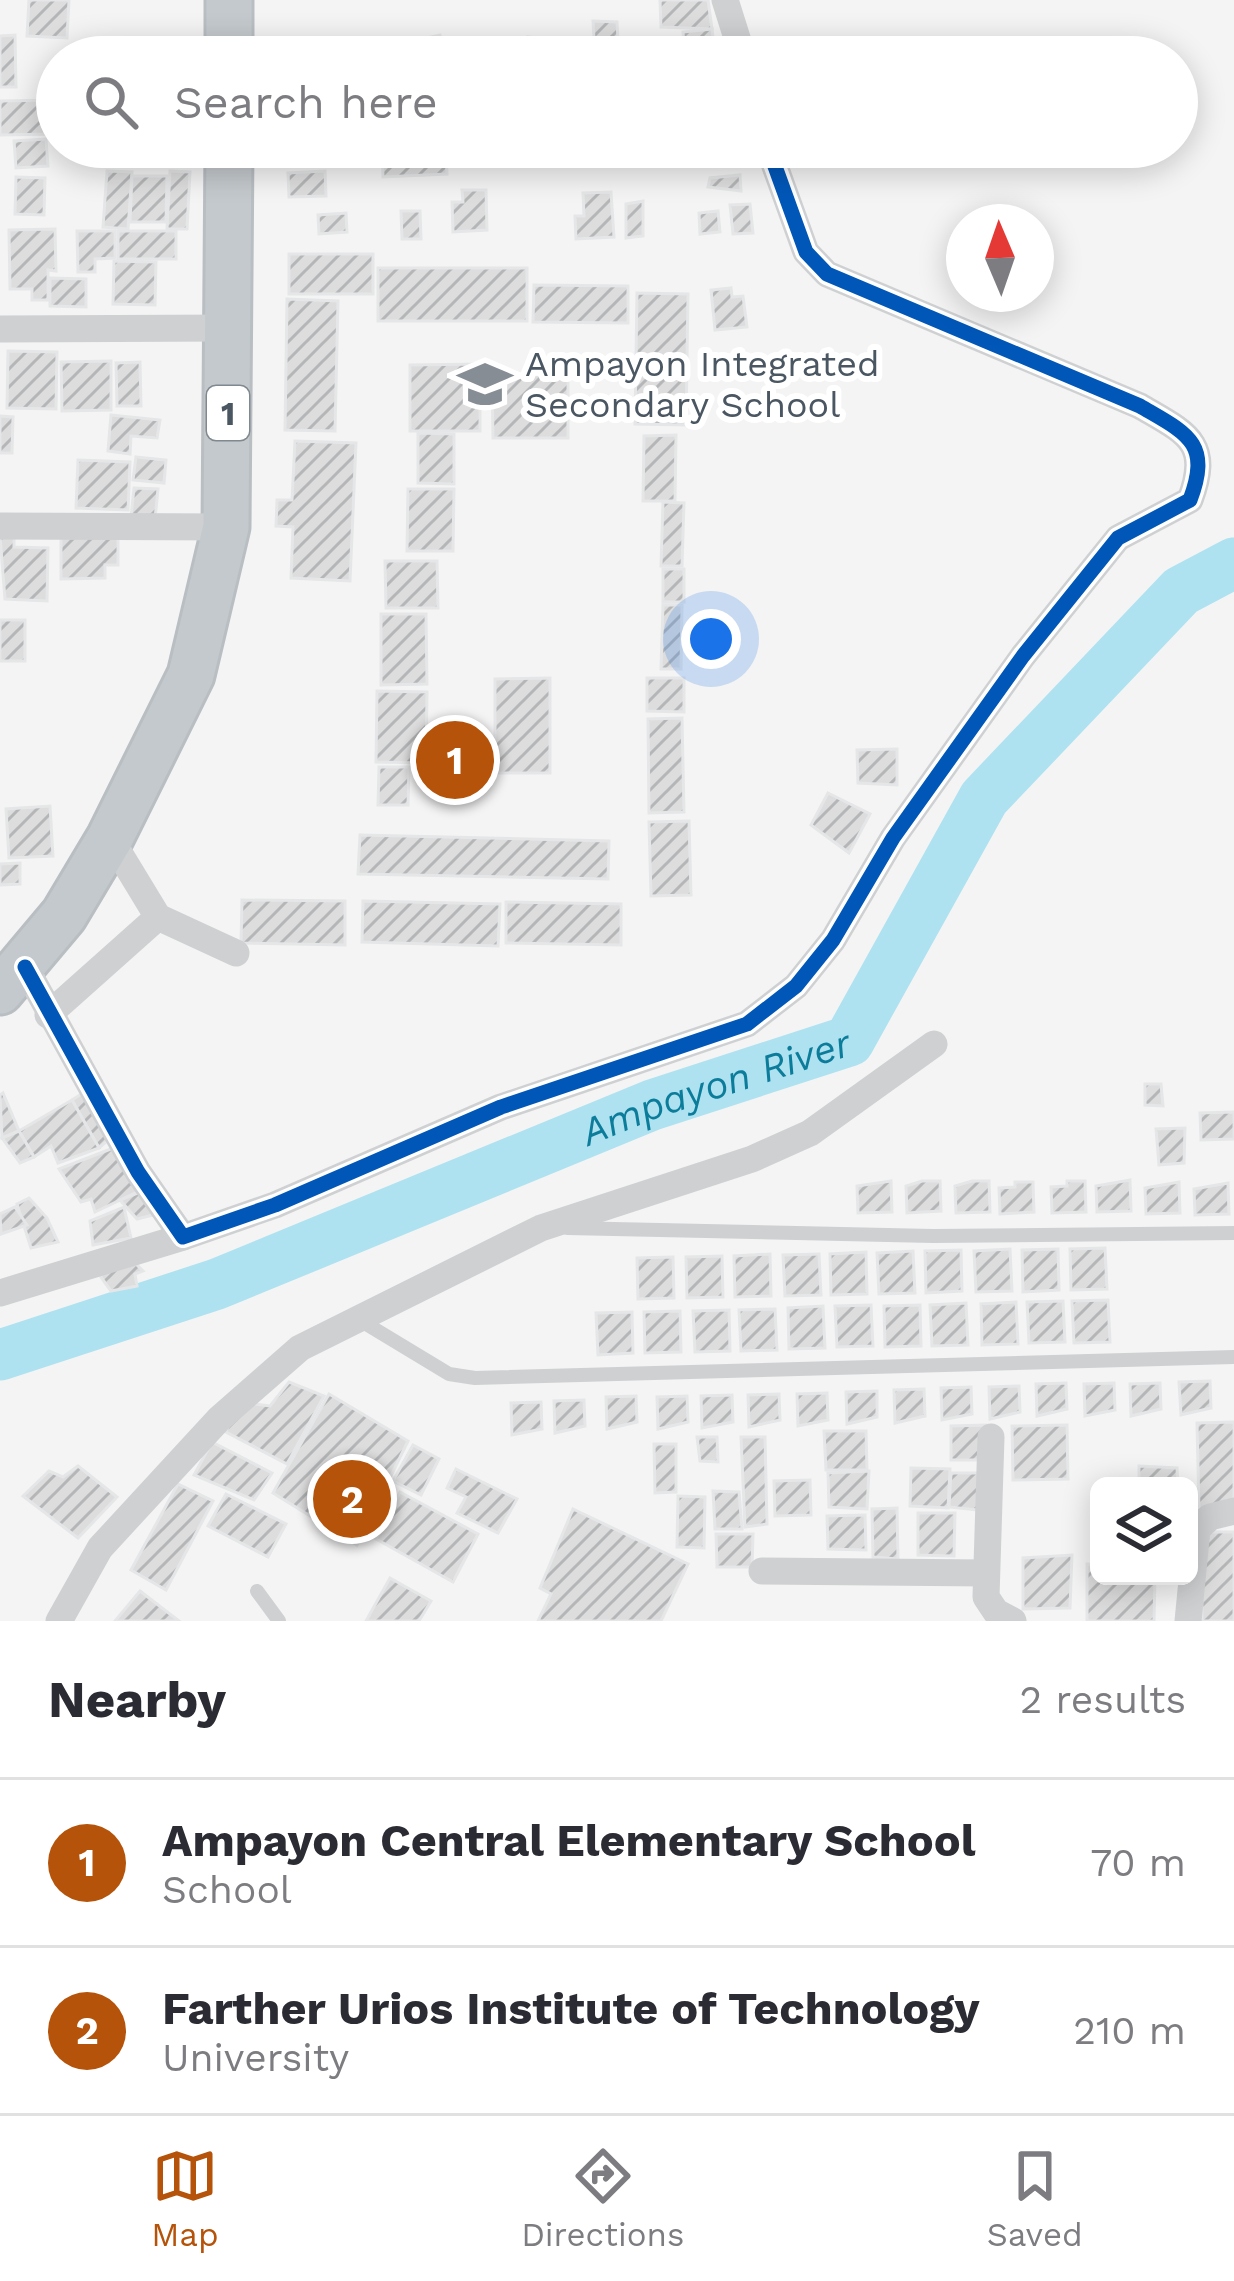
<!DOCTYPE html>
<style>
:root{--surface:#fff;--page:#f2f2f3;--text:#2b2b33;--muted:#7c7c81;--line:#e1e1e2;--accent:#b45309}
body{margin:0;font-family:"Work Sans",sans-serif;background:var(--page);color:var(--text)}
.controls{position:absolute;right:36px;bottom:36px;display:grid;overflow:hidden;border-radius:18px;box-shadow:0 6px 30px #0003}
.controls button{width:108px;height:108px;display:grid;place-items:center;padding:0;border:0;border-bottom:3px solid var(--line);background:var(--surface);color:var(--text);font:60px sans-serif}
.compass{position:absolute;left:946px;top:204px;width:108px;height:108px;border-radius:50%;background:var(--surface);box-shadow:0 6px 30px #0003;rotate:358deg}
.you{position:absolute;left:711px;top:639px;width:42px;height:42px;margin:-30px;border:9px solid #fff;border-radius:50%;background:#1a73e8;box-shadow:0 0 0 18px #1a73e833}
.badge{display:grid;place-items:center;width:78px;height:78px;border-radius:50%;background:var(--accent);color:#fff;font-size:39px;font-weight:700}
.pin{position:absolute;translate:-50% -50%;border:6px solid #fff;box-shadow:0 3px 12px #0006}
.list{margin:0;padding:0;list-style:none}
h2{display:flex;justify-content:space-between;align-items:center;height:156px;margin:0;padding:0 48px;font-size:51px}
h2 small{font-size:39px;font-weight:400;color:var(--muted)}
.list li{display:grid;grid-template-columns:78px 1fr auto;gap:36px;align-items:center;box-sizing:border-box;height:168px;padding:0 48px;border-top:3px solid var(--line)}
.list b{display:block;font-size:45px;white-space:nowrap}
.list p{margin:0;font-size:39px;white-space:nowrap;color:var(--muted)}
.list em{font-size:39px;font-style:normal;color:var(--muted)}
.icon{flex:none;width:66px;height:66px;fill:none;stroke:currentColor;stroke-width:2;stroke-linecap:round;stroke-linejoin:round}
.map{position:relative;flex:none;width:1234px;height:1621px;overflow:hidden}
.search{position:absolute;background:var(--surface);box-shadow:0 6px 30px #0003;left:36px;right:36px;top:36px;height:132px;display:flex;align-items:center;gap:30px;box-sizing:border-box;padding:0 42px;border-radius:66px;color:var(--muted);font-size:45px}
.sheet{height:492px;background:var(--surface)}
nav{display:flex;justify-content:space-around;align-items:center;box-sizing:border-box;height:168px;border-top:3px solid var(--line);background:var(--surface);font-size:33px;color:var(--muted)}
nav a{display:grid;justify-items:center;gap:6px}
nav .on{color:var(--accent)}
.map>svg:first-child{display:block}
</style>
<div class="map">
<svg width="1234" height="1621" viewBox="0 0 1234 1621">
<defs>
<pattern id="building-hatch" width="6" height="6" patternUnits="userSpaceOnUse" patternTransform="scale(3)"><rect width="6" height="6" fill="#ddddde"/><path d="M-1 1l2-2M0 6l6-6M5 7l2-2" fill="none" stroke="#b5b6b7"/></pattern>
</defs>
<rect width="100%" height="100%" fill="#f4f4f4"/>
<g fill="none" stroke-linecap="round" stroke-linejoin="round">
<path stroke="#aee2f0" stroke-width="51" id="s1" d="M0 1355 217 1284 652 1105 849 1041 984 798 1181 591 1234 563"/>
</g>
<g fill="url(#building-hatch)" stroke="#e5e6e7" stroke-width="3">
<path d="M29 0H69L67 38 27 36Z"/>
<path d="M660 0H708L712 29 661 27Z"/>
<path d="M593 21 617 22 619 57H595Z"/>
<path d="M712 29 715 57H685L683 32Z"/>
<path d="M15 35 16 87H0V36Z"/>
<path d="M440 35 444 57H403L400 44Z"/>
<path d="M528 37 547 39 545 57H526Z"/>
<path d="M139 40H167L168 57H139Z"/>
<path d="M343 43 344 57H311L310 45Z"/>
<path d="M54 100 55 134 0 135V101Z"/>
<path d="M46 139 48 166 16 168 14 141Z"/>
<path d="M309 147H343L342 162 308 161Z"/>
<path d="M382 147H446L447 174 383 177Z"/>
<path d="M107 171 132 172 128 229 103 227Z"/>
<path d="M170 171 190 172 187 229H167Z"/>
<path d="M325 171 326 196 289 197 288 173Z"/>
<path d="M740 175 741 191 708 187 710 178Z"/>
<path d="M132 176H167L166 222H130Z"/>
<path d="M16 177 45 178 44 215 15 214Z"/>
<path d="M462 190H486L487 230 453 232 452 202H463Z"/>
<path d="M611 192 614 237 576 239 575 216H584L583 193Z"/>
<path d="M643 201V236L626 238V204Z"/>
<path d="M750 204 753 233 733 234 730 205Z"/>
<path d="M401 211H420L421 239H402Z"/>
<path d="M718 211 720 232 700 234 699 213Z"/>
<path d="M346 213 347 232 319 234 318 215Z"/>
<path d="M55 229 56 271 48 270V300H32V289H10L9 230Z"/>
<path d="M77 231H115V258L95 259V272H78Z"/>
<rect x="118" y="231" width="58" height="28"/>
<rect x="289" y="254" width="84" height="40"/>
<path d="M114 261 156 262 155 305 113 304Z"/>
<rect x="378" y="268" width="149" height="53"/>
<path d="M50 278 86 279V307L50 306Z"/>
<path d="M534 285 628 286V323L533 322Z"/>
<path d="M731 288 732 297 743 296 747 327 715 330 711 290Z"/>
<path d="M637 293 688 294 686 425 635 424Z"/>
<path d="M287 299 338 301 335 431 285 430Z"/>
<path d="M8 351 57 352 56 409 7 408Z"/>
<path d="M111 361V410L62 411 61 362Z"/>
<path d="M140 362 141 406H117L116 363Z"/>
<path d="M480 364V431H410V365Z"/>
<path d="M492 375H568V438H493Z"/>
<path d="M111 415 160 420 157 438 131 436 130 454 108 451Z"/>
<path d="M0 416 13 417 12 453H0Z"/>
<path d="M418 433 454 434V484L418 483Z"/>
<path d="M676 435 675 501H643L644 436Z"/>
<path d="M295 441 356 443 350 581 291 578 293 527 276 526 277 500H292Z"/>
<path d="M136 457 166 460 164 483 133 480Z"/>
<path d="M78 460 130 462 128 510 76 508Z"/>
<path d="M134 488 158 489 155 519 131 517Z"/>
<path d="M408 489H454L453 551H407Z"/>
<path d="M663 502 684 503 682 566H661Z"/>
<path d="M0 536H14V547L48 548 47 601 5 599Z"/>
<path d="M118 537V565H105V578L61 579V538Z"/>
<path d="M385 561H437L438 608H386Z"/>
<rect x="663" y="569" width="21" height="33"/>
<path d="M663 605H682L681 669H661Z"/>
<path d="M381 614H426L427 684 381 685Z"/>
<rect x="0" y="620" width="25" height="41"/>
<path d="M550 678V773H495V679Z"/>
<path d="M647 678H684V712L647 711Z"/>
<path d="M377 691 427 692 426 763 376 762Z"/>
<path d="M682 718 684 812 649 813 648 719Z"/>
<path d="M897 749V785L858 783 857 750Z"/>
<path d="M379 767H409L408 805H378Z"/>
<path d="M828 793 870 814 849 853 811 825Z"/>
<path d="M50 806 53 856 9 858 6 809Z"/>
<path d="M689 821 691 895 651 896 649 822Z"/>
<path d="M360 835 609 841 608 879 358 874Z"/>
<path d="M20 863V884L0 885V864Z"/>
<path d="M242 900 345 901V945L241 943Z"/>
<path d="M363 901 500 904 498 946 362 942Z"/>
<path d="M506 902 621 904V945L506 943Z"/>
<path d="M1145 1084H1161L1163 1106 1145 1105Z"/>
<path d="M86 1091 112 1137 99 1148 72 1100Z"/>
<path d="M3 1093 19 1131 2 1138 0 1095Z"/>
<path d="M72 1100 99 1148 58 1163 51 1146 34 1157 19 1131Z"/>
<path d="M1234 1112V1139L1201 1140 1200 1113Z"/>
<path d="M1185 1128 1184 1163 1159 1165 1156 1129Z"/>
<path d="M19 1131 34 1157 20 1163 2 1138Z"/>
<path d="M121 1145 137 1192 95 1212 91 1199 81 1202 59 1169Z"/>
<path d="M1130 1180 1131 1211 1097 1212 1096 1186Z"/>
<path d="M891 1181 892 1212 858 1213 857 1186Z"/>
<path d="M922 1181H940L941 1211 907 1213 906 1186Z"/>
<path d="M972 1181H989L990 1212 956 1213 955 1186Z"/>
<path d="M1067 1181H1085L1086 1212 1052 1213 1051 1187 1067 1186Z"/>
<path d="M1015 1182H1033L1034 1212 1000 1214 999 1188 1015 1187Z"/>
<path d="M1179 1182 1180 1213 1146 1214 1145 1188Z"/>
<path d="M1228 1183 1229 1214 1195 1215 1194 1189Z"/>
<path d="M140 1192 153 1215 137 1219 120 1200Z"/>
<path d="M29 1198 47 1218 58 1242 31 1248 17 1204Z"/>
<path d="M15 1207 27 1225 1 1234 0 1214Z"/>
<path d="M124 1207 131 1238 93 1245 90 1221Z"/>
<path d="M1105 1248 1107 1289 1071 1290 1070 1249Z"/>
<path d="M1010 1249 1012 1291 976 1292 974 1251Z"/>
<path d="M1058 1249 1059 1290 1023 1292 1022 1250Z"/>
<path d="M961 1250 962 1291 926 1293 925 1251Z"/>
<path d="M913 1251 915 1293 879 1294 877 1253Z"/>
<path d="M866 1252 867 1294 831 1295 830 1254Z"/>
<path d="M126 1254 143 1271 135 1274 137 1286 111 1291 93 1266Z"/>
<path d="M770 1254 771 1296 735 1297 734 1256Z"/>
<path d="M819 1254 821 1295 785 1296 783 1255Z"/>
<path d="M722 1256 723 1297 687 1298 686 1257Z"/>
<path d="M673 1257 674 1298 638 1299 637 1258Z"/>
<path d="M1108 1300 1110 1342 1074 1343 1072 1301Z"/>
<path d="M1063 1301 1065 1342 1029 1343 1027 1302Z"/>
<path d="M1016 1302 1018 1344 982 1345 981 1304Z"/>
<path d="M966 1303 968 1345 932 1346 930 1305Z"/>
<path d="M871 1305 873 1346 837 1347 835 1306Z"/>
<path d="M920 1305 921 1346 885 1347 884 1306Z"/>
<path d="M823 1306 825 1348 789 1349 788 1308Z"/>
<path d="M775 1309 777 1350 741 1351 739 1310Z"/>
<path d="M729 1310 730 1351 695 1352 693 1311Z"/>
<path d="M680 1311 681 1352 645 1353 644 1312Z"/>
<path d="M632 1312 633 1353 598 1355 596 1313Z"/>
<path d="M1210 1381 1211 1408 1181 1415 1179 1382Z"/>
<path d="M289 1382 324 1396 287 1464 226 1432 238 1402 270 1406Z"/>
<path d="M1066 1383 1067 1409 1037 1416 1036 1384Z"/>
<path d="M1114 1383 1115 1410 1085 1416 1084 1384Z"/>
<path d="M1160 1383 1161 1409 1131 1416 1130 1384Z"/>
<path d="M1019 1386 1020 1412 990 1419 989 1387Z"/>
<path d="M971 1387 972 1414 942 1420 941 1388Z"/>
<path d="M924 1389 925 1416 895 1423 894 1390Z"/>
<path d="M877 1391V1417L847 1424 846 1392Z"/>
<path d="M827 1393 828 1420 798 1426 797 1394Z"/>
<path d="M329 1394 408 1441 357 1545 273 1493Z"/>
<path d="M779 1394 780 1420 749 1427 748 1395Z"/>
<path d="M732 1395 733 1422 702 1428 701 1396Z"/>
<path d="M636 1396 637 1422 607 1429 606 1397Z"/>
<path d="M687 1396 688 1422 658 1429 657 1397Z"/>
<path d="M584 1400 585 1426 555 1433 554 1401Z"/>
<path d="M541 1402 542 1429 512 1435 511 1403Z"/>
<path d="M1234 1422V1508L1199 1510 1197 1423Z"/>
<path d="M986 1425 988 1460H951V1426Z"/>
<path d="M1067 1425 1068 1479 1013 1480 1012 1426Z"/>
<path d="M824 1431H866L867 1470H826Z"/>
<path d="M697 1437H717L718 1462 700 1461Z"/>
<path d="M741 1437H765L767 1524 745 1527Z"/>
<path d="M212 1442 272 1473 254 1500 194 1475Z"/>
<path d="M654 1444H676V1492L655 1493Z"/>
<path d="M413 1445 439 1459 421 1495 393 1481Z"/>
<path d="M78 1466 117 1497 78 1538 23 1496 49 1471 63 1477Z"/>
<path d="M1139 1466 1177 1468 1178 1486H1139Z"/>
<path d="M911 1468 950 1469 948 1508 910 1506Z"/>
<path d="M456 1469 517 1499 498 1533 457 1513 466 1497 447 1488Z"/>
<path d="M869 1471 867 1509 829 1507 828 1473Z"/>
<path d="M951 1473H990L988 1511 949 1507Z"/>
<path d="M810 1480 811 1515 775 1516 774 1481Z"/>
<path d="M178 1484 213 1501 166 1590 131 1570Z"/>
<path d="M713 1491 739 1492 742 1529H715Z"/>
<path d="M400 1492 478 1534 453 1582 376 1539Z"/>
<path d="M226 1494 286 1524 268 1557 208 1526Z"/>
<path d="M678 1496 705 1497 704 1548 677 1547Z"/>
<path d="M897 1508 898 1559 873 1557 872 1509Z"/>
<path d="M573 1509 688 1564 661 1621H538L551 1594 540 1588Z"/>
<path d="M918 1513H955L954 1556 918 1555Z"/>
<path d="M865 1515 866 1550 828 1549 827 1516Z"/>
<path d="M1201 1532H1234V1621H1202Z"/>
<path d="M716 1534H753L752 1567H717Z"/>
<path d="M1072 1555 1070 1608 1023 1609V1558Z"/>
<path d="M1087 1564 1099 1565V1576H1155L1154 1621H1087Z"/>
<path d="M390 1578 431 1601 419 1621H366Z"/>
<path d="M140 1591 179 1621H115Z"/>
</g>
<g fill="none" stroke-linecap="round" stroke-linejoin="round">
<defs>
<g id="trunk">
<path d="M229 57V0"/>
<path d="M0 991 64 915 110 838 191 675 226 527 229 147"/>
</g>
</defs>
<use href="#trunk" stroke="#b9bec3" stroke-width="51"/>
<g stroke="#ced0d2" stroke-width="14">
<path d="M567 1228 933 1236 1234 1233"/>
<path d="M358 1319 449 1374 475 1378 1234 1357"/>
<path d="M257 1591 279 1621"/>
</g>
<g stroke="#ced0d2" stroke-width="27">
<path d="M725 0 743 57"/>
<path d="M0 329 229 328"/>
<path d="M0 526 226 527"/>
<path d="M110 838 158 917 236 953"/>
<path d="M25 967 138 1172 183 1237 275 1205 501 1107 747 1024 796 986 833 940 893 838 1023 656 1118 538 1190 500C1212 442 1186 433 1140 406L827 274 806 252 768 147"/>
<path d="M48 1015 158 917"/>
<path d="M0 1293 183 1237"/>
<path d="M991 1437 986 1597 996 1612 1013 1621"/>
<path d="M762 1571 986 1573"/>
<path d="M59 1621 100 1548 219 1419 300 1348 541 1228 752 1159 810 1133 934 1044"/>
<path d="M1188 1621 1197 1529 1210 1517 1234 1511"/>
</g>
<use href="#trunk" stroke="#c4c9cd" stroke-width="45"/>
<defs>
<path id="cycleway" d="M25 967 138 1172 183 1237 275 1205 501 1107 747 1024 796 986 833 940 893 838 1023 656 1118 538 1190 500C1212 442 1186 433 1140 406L827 274 806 252 768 147"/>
</defs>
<use href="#cycleway" stroke="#fff" stroke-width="22"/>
<use href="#cycleway" stroke="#0057b8" stroke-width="15"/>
</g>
<defs>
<symbol id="school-bare" viewBox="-9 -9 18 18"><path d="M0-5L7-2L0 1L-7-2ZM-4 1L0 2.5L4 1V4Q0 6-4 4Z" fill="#868d94" stroke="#fff" stroke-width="2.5" paint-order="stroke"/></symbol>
</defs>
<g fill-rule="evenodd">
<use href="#school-bare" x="447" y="346" width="76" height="76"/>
</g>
<g text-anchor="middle" stroke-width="12" stroke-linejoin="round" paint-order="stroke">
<rect fill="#fff" stroke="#808990" stroke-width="3" x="207" y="386" width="42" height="54" rx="9"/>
<g font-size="33" font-weight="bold" fill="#4a5661">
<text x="228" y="425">1</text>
</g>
<g font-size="36" fill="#4a5661" stroke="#fff" text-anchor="start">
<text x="525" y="376">Ampayon Integrated<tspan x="525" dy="41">Secondary School</tspan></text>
</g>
<g font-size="39" font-style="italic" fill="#0c7c9b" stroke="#fff">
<text dy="14" stroke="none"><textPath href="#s1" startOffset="765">Ampayon River</textPath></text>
</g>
</g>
</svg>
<div class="controls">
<button><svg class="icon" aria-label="layers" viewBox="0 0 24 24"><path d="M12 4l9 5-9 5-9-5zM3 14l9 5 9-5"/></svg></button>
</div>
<svg class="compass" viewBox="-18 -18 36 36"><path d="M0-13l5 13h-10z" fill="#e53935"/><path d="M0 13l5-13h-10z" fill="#7c7c81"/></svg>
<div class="you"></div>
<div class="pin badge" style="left:455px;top:760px">1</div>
<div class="pin badge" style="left:352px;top:1499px">2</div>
<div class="search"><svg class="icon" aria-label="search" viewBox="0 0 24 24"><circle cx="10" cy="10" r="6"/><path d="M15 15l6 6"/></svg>Search here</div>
</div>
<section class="sheet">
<h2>Nearby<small>2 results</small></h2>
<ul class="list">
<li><span class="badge">1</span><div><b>Ampayon Central Elementary School</b><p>School</p></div><em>70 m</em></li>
<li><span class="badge">2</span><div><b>Farther Urios Institute of Technology</b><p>University</p></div><em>210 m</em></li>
</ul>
</section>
<nav>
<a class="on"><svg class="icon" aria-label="map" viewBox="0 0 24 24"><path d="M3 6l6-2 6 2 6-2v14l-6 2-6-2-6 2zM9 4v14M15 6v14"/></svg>Map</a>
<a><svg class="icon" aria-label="directions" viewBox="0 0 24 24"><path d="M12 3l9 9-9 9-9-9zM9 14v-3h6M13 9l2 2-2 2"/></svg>Directions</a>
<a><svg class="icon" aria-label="saved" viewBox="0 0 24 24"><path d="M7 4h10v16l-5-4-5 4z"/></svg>Saved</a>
</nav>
